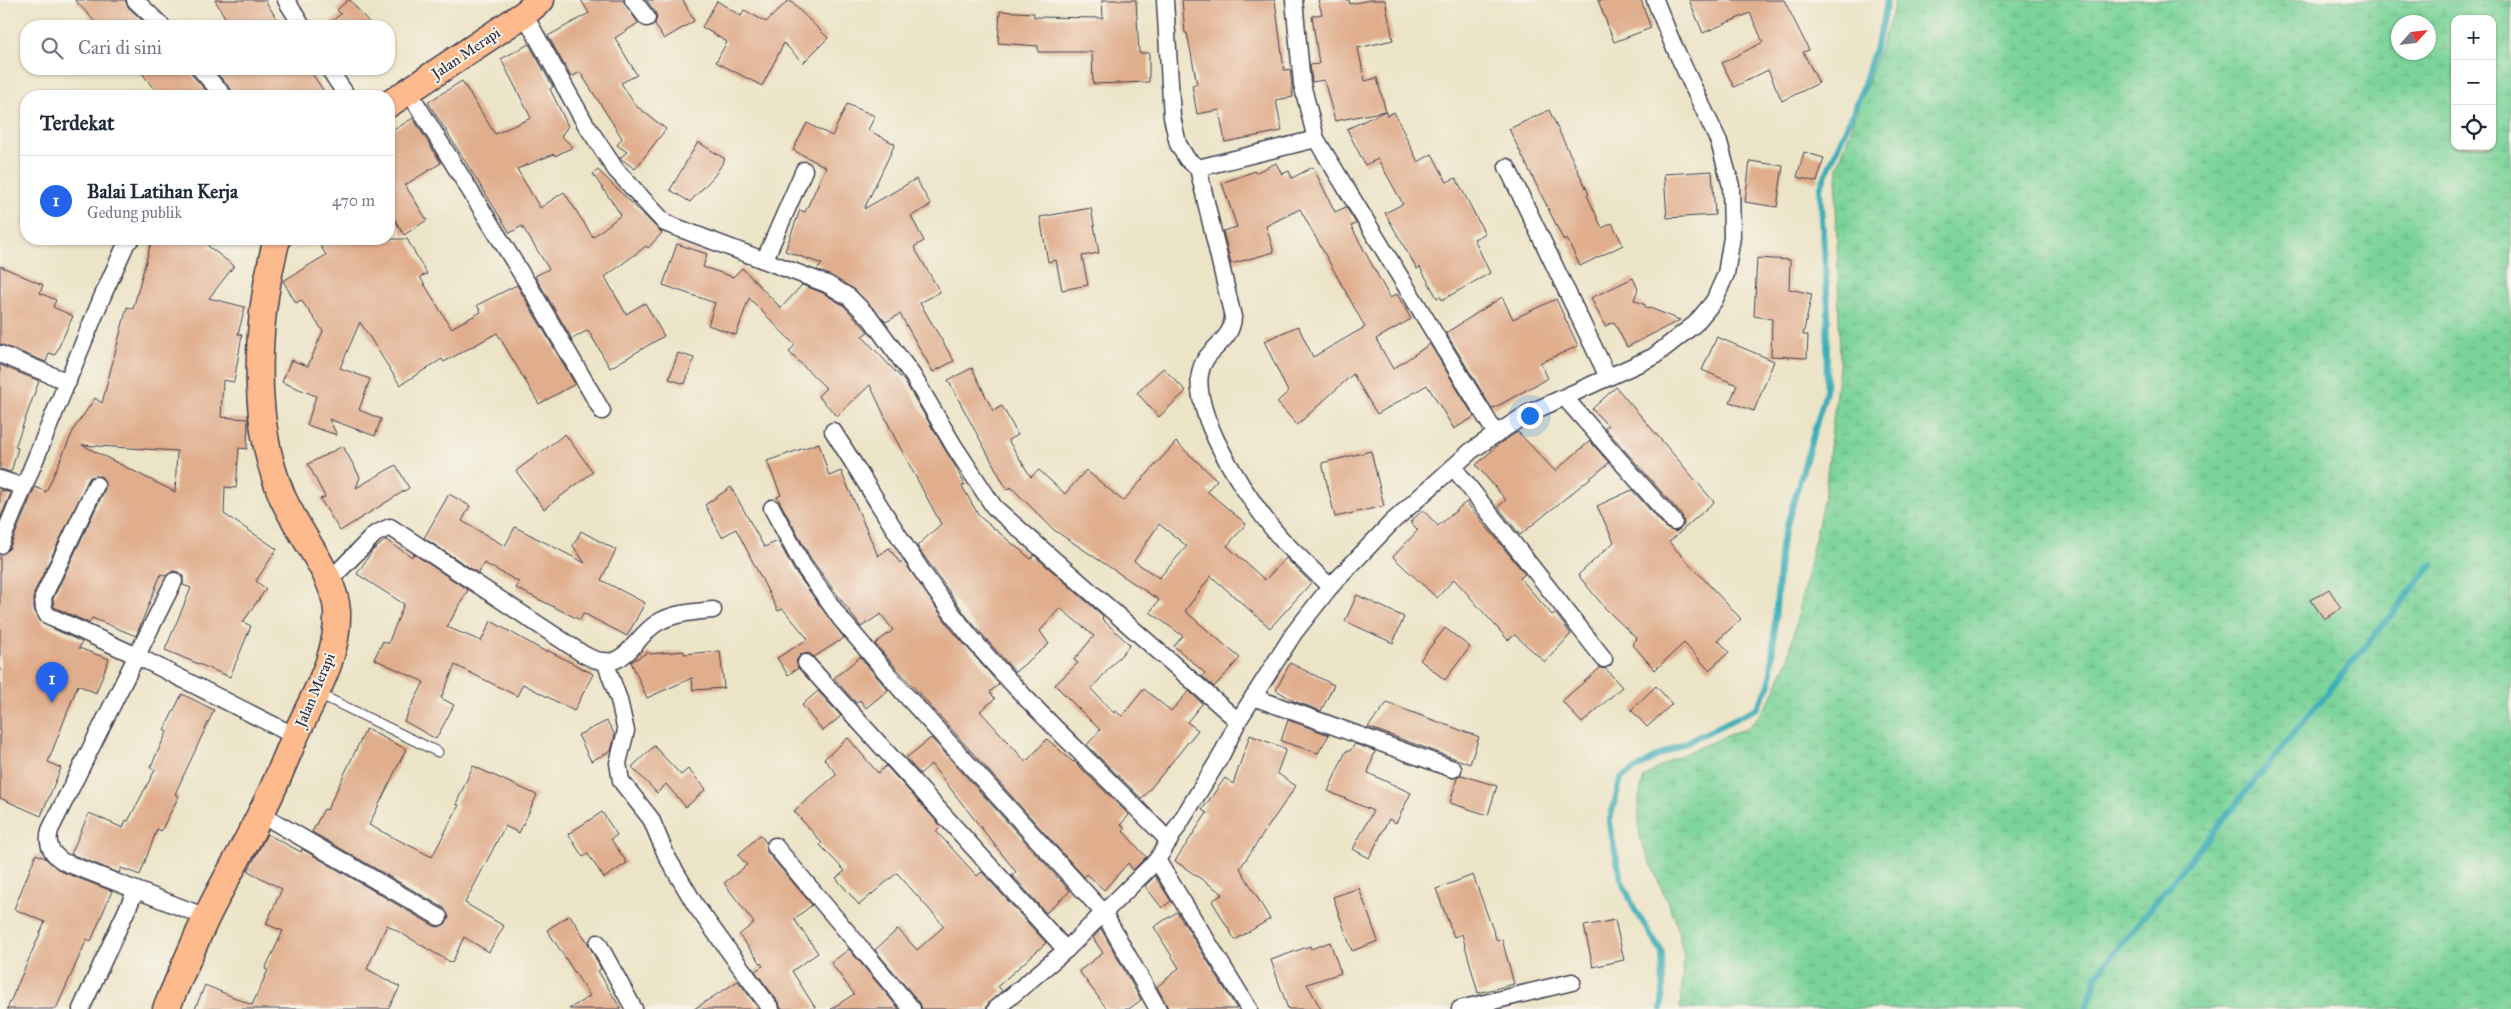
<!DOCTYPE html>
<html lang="id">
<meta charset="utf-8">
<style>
:root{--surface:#fff;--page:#f2f2f3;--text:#1f2937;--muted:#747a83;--line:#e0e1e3;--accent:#2563eb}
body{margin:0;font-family:"IM FELL Great Primer",serif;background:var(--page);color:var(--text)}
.controls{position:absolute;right:15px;top:15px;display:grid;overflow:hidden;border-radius:10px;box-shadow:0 1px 4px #0004}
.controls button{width:45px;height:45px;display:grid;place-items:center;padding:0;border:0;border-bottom:1px solid var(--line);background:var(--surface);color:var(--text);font:25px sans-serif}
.compass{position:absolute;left:2391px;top:15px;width:45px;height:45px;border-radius:50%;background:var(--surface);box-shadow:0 1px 4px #0004;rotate:63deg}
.you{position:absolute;left:1529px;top:415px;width:18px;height:18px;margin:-12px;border:4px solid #fff;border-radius:50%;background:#1a73e8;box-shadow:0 0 0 8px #1a73e833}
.badge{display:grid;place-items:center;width:32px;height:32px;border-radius:50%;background:var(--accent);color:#fff;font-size:16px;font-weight:700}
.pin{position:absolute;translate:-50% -41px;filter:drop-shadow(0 1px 2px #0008)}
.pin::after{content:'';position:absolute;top:26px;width:18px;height:15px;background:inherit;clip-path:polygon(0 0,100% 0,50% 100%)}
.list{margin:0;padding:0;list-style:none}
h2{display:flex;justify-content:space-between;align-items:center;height:65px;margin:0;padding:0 20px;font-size:21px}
h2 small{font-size:16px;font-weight:400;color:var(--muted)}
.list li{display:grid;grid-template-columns:32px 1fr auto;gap:15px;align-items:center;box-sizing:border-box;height:90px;padding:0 20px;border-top:1px solid var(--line)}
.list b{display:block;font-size:19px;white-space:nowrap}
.list p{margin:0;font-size:16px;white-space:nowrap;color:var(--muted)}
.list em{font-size:16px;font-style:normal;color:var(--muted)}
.icon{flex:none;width:28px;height:28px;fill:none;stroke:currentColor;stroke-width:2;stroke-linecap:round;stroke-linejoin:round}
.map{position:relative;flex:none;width:2511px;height:1009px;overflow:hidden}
.search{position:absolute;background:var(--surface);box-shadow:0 1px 4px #0004;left:20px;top:20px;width:375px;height:55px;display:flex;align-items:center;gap:12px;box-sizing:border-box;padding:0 18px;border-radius:20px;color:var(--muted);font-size:19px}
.panel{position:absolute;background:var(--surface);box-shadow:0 1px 4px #0004;left:20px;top:90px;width:375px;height:155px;border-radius:20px}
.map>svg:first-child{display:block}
</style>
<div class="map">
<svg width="2511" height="1009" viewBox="0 0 2511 1009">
<defs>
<pattern id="wetland-marsh" width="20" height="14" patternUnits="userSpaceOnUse" patternTransform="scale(1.25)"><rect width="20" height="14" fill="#7bd49a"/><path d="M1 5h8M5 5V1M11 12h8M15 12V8" fill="none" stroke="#6ab686"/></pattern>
</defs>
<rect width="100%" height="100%" fill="#f7f3e8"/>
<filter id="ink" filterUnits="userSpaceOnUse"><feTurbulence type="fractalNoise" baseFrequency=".02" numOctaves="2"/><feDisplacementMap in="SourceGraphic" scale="10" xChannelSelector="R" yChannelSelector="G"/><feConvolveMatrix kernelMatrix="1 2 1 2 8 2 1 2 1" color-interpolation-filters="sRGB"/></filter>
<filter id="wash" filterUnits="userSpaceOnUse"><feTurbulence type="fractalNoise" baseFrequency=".0096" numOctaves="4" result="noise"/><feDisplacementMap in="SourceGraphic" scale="20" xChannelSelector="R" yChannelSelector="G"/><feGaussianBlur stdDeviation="1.12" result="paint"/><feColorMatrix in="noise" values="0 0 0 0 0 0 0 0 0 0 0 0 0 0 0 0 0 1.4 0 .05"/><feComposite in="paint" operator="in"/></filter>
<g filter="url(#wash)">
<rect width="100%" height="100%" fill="#ece4c7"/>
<path fill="url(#wetland-marsh)" stroke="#4e7b6a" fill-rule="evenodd" d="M1895 0H2511V1009H1680L1684 956 1675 919 1640 839 1638 802 1644 777 1674 758 1750 726 1770 701 1788 660 1825 493 1840 357 1836 202 1838 165 1891 18ZM2455 19H2492V146H2455ZM2398 22H2428V52H2398Z"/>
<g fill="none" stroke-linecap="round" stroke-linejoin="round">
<g stroke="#3eaeb8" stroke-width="6">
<path d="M1661 1009 1663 994 1662 952 1635 910 1621 879 1609 823 1621 778 1656 757 1757 708 1770 684 1781 545 1826 391 1828 307 1820 188 1860 96 1883 24 1887 0"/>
<path d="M2086 1009 2096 979 2103 966 2432 565"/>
</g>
</g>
<g id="blocks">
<g fill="#e0ad8d" fill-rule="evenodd">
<path d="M75 0H125L128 7 148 26H99Z"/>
<path d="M215 0H265L281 26H230Z"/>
<path d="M348 0H350L372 26H325L341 14 337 10Z"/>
<path d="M581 0H623L638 23 615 38 637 75 621 83 635 105 666 129 635 169 620 158 627 152 617 145 622 138 580 72 571 77 548 36 589 13Z"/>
<path d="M646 0H683L694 21 664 39 655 24 657 17 655 12Z"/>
<path d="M789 0 828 38 803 63 784 43 762 86 716 62 727 42 702 27 717 1 741 16 744 10 766 22Z"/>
<path d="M1102 0H1136L1139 53H1149V82L1093 84 1092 52H1038V46L998 43 1000 11 1034 13V17L1103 18Z"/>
<path d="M1182 0H1275L1284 70 1290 69 1293 97 1276 100 1282 131 1225 142 1219 110 1197 114 1192 85 1197 84 1187 33H1185Z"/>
<path d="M1318 0H1349L1350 4 1370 0H1385L1393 40 1358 48 1365 81 1377 78 1387 116 1394 112 1418 162 1432 154 1447 182 1456 178 1485 234 1474 239 1490 273 1442 300 1440 296 1437 298 1420 267 1417 269 1385 213 1403 204 1378 159 1365 165 1347 129 1385 111 1335 121 1324 80 1312 82 1310 65 1319 64 1312 16 1322 14Z"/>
<path d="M1598 0H1641L1651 28 1614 42Z"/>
<path d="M1689 0H1784L1809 50 1803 52 1819 83 1782 101 1768 70 1734 87 1722 63 1763 42 1750 13 1703 33Z"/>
<path d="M529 44 553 87 550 89 568 126 561 136 573 147 555 156 554 154 517 169 540 208 564 192 593 237 621 215 593 174 598 170 662 233 648 248 646 246 605 277 626 314 645 303 664 336 610 368 588 330 572 339 535 276 549 269 522 226 510 233 428 102 462 81 495 134 531 118 501 59Z"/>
<path d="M139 69H190L193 76 211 96H159Z"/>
<path d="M213 69H309L327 96H234L231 89Z"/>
<path d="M847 104 875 116 868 130 895 144 864 209 916 179 931 205 911 216 924 241 914 247 940 292 920 303 954 361 933 372 900 314 886 322 854 289 817 270 822 264 785 251 800 210 805 212 826 167 793 150 807 123 832 136Z"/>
<path d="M1549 110 1589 194 1587 195 1602 228 1612 223 1623 245 1580 266 1567 239 1564 241 1509 129Z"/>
<path d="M413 118 441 163 405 185 427 220 404 235 389 210V133Z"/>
<path d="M698 142 725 159 715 175 690 202 670 190Z"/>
<path d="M1804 152 1824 158 1817 182 1797 177Z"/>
<path d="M1750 161 1783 166 1777 207 1745 202Z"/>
<path d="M1276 163 1282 174 1289 171 1292 178 1313 167 1335 212 1346 207 1354 220 1356 224 1351 226 1390 298 1397 294 1411 319 1376 339 1393 369 1430 344 1474 417 1454 429 1427 385 1377 414 1353 374 1297 425 1277 402 1288 392 1264 341 1298 326 1313 357 1365 327 1300 209 1266 226 1274 252 1231 264 1223 231 1237 227 1222 183 1255 171V173Z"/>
<path d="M1712 171 1715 215 1667 218 1664 174Z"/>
<path d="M1091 208 1099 253 1082 256 1088 285 1062 290 1056 260 1048 262 1040 217Z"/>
<path d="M152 239H214L208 246 234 266 209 298 245 307 238 334 242 335 234 382 223 380 221 417 248 419 247 449 239 448 236 488 225 487 224 514 277 549 256 581 266 589 243 622 251 626 230 677 165 650 191 588 183 585V576L178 572 173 571 166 576 161 574 136 636 92 618 89 623 54 607 53 599 105 489 104 480 101 476 90 477 34 593V610L43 624 82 642 79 648 109 659 96 693 78 685 48 762 61 768 41 816 0 798V555L9 549 35 487 46 492 75 427 95 398 102 403 127 307 133 309ZM82 445 177 451 175 492Z"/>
<path d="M316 239H407L427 274 420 277 451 328 481 312 477 305 517 285 575 384 539 404 497 333 444 362 442 359 400 385 360 322 340 368 370 379 359 410 381 419 375 436 329 419 337 435 307 425 316 396 282 382 291 360 308 366 323 331 301 300 296 303 283 281 326 255Z"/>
<path d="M677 244 707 254 703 267 733 277 742 268 781 308 802 285 823 293 843 305 863 326 868 332 862 336 905 382 956 468 965 485 962 486 979 516 1031 559 1034 555 1103 616 1102 619 1130 645 1091 689 1114 713 1115 711 1122 716 1144 689 1171 711 1189 691 1201 702 1202 704 1187 722 1198 730 1142 799 1087 745 1100 730 1055 685 1078 663 1074 660 1094 636 1060 608 1040 631 1049 644 1015 672 967 617 917 546 941 524 895 438 870 385 837 416 818 396 826 388 789 352 795 345 749 298 736 335 708 325 715 303 663 285Z"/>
<path d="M1757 258 1790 260 1789 289 1812 294 1803 335H1808L1807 358 1771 356 1772 319 1754 316Z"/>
<path d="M0 266 43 285 40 293 56 300 53 307 73 316 55 355 49 353 46 362 0 344Z"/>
<path d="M1633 278 1638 289 1634 300 1645 305 1647 309 1650 308 1680 320 1627 347 1614 322 1605 326 1591 298Z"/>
<path d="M1502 297 1513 319 1556 299 1578 346 1540 363 1548 378 1494 408 1491 407 1446 333Z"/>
<path d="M1717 337 1774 361 1754 411 1730 402 1737 385 1702 370Z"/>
<path d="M678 353 694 358 685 384 669 379Z"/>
<path d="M0 365 39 381 15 447 18 448 11 472 0 469Z"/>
<path d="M972 368 993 411 1002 406 1018 435 1008 440 1031 477 1039 470 1065 494 1086 470 1123 501 1176 442 1217 480 1207 491 1246 524 1227 546 1265 580 1286 558 1311 583 1270 628 1211 576 1185 611 1240 658 1214 687 1202 676 1205 673 1174 646 1183 636 1150 612 1159 600 1054 530 1011 487 1007 490 948 380ZM1159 524 1187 546 1159 578 1134 561Z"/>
<path d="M1163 368 1186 391 1159 417 1137 393Z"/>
<path d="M1616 387 1714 502 1669 542 1741 619 1718 640 1729 652 1709 670 1684 643 1655 670 1632 644 1637 639 1605 608 1578 575 1614 542 1597 506 1632 490 1667 529 1676 532 1684 525 1682 515 1605 428 1608 426 1592 409Z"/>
<path d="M1518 432 1555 471 1590 441 1609 463 1520 535 1498 507 1506 500 1476 465 1499 444Z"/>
<path d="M565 434 593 472 544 509 516 471Z"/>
<path d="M819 443 829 476 841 471 878 556 889 548 900 563 903 560 951 629 999 684 990 692 995 699 980 711 1026 762 1047 739 1073 762 1074 761 1129 815 1121 824 1125 829 1123 831 1146 857 1133 870 1128 863 1104 890 1087 874 1084 877 875 644 893 630 881 614 861 627 811 559 777 497 781 495 767 461Z"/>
<path d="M343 446 360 477 356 488 396 465 409 488 340 531 320 499 325 497 308 464Z"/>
<path d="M1371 451 1384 506 1335 517 1322 463Z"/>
<path d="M731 487 764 547 778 541 794 570 844 638 814 657 809 653 800 655 796 660 798 668 788 675 777 658 808 639 783 609 778 611 736 529 722 537 705 505Z"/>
<path d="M0 490 11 493 0 519Z"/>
<path d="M449 494 470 506 462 521 505 546 515 527 585 563 573 546 581 531 616 550 601 580 645 603 627 636 583 613 580 620 516 588 519 582 484 563 478 573 424 538Z"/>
<path d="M1466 502 1525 574 1520 578 1552 615 1555 613 1571 634 1545 662 1515 635 1508 640 1454 579 1437 598 1393 557 1418 530 1410 522 1423 510 1438 526Z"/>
<path d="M386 540 412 557 414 554 468 590 447 627 481 641 491 621 546 652 547 650 593 674 574 711 523 684 517 696 455 665 441 698 454 705 436 739 404 721 424 682 374 659 383 641 388 644 404 604 357 574 372 551Z"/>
<path d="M2329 589 2341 608 2324 619 2311 600Z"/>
<path d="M1357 595 1404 617 1393 643 1345 621Z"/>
<path d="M1445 628 1470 647 1445 680 1420 660Z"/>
<path d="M684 651V654L720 651 724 688 693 690 692 678 647 698 631 662 648 652 650 654Z"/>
<path d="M860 657 888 690 866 708 860 700 856 703 834 678Z"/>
<path d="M1290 663 1334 685 1321 711 1294 701 1276 690Z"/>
<path d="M1600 668 1606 669 1622 687 1582 723 1562 701Z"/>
<path d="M1656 686 1672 704 1647 727 1631 710Z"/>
<path d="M818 691 841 716 823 731 802 705Z"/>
<path d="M182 694 214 710 175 794 179 796 161 831 157 829 140 875 121 868 119 873 71 854 89 813 123 828 126 820 128 821 155 770 150 768 167 732 164 730Z"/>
<path d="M1387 703 1479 737 1470 764 1368 727Z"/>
<path d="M1288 720 1329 735 1318 753 1281 741Z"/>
<path d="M607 721 615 735 611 751 591 761 578 735Z"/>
<path d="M366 729 406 749 369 825 432 857 459 805 456 804 473 766 537 795 519 833 505 826 465 903 504 926 489 952 464 937 452 963 387 925 367 969 400 987 388 1009H195L205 985 252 1005 268 970 265 969 283 931 266 924 282 889 248 871 267 834 301 852 302 849 434 926 439 927 447 922 449 917 444 908 312 832 324 809 327 810Z"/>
<path d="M1250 735 1286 749 1277 773 1296 786 1240 868 1270 919 1235 940 1212 901 1223 894 1175 861 1207 813 1202 810 1225 778 1233 784Z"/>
<path d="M848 738 878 773 886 766 941 826 936 831 977 876 982 872 1046 943 998 986 1002 991 989 1002 986 1009H922L920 1003 875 950 898 929 917 950 944 926 897 873 859 905 836 878 845 871 820 845 822 843 794 811 837 774 824 759Z"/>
<path d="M931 738 1070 891 1046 913 1012 875 1016 872 931 764 920 774 906 758Z"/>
<path d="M1355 744 1375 751 1368 773 1411 793 1396 823 1389 819 1369 858 1353 849 1373 811 1328 791 1346 751H1350Z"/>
<path d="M654 746 681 775 688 769 706 789 686 807 666 784 657 793 632 767Z"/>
<path d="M1461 775 1497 786 1488 815 1450 803 1457 778Z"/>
<path d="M602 812 617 835 611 839 627 863 604 878 588 854 583 857 568 834Z"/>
<path d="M760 835 766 842 767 852 812 905 794 919 818 953 792 971 816 1009H781L779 1003 755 971 763 966 739 935 754 923 724 883 747 865 738 855Z"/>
<path d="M36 854 45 858 60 871 112 891 91 941 87 939 56 1009H7L45 922 14 909Z"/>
<path d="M1473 875 1497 941 1502 939 1514 984 1478 993 1462 934 1454 937 1436 889Z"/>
<path d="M1155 876 1171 901 1162 908 1145 886Z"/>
<path d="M1359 888 1378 941 1352 951 1333 897Z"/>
<path d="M1177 912 1207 960 1237 1009H1170L1167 1006 1157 987 1179 968 1154 927Z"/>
<path d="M570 915 588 943 601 969 598 971 621 1009H569L590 996 547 930Z"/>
<path d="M1615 920 1624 960 1593 967 1584 926Z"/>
<path d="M1101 929 1141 1000 1129 1009H1107L1079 971 1103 953 1093 938Z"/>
<path d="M1330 942 1341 973 1307 984 1321 1009H1288L1271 960 1310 946 1311 949Z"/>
<path d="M849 949 899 1009H831L854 994 831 963Z"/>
<path d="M738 981 759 1009H694Z"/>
</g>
</g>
</g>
<g filter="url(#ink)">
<use href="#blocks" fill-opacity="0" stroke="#403f50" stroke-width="1"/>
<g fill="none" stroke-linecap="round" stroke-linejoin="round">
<defs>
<path id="lane" d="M317 693 438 752"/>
<g id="street">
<path d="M135 0 162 26"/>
<path d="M286 0 302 26"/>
<path d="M633 0 647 18"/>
<path d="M1165 0 1172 117 1178 144 1187 159 1198 168 1316 139"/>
<path d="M1294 0 1302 84 1316 139 1496 434"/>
<path d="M524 14 585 123 616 170 665 223 827 284 849 297 871 319 913 376 954 446 994 507 1238 721"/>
<path d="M200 69 224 96"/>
<path d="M329 69 347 96"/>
<path d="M409 92 534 294 602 411"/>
<path d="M1507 167 1608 377"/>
<path d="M1198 168 1233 317C1232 344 1204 347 1200 374 1193 420 1254 509 1284 542 1299 557 1315 572 1330 587"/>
<path d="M765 259 804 170"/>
<path d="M0 354 68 382"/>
<path d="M1565 398 1674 522"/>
<path d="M833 431C880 504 923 582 980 648 1039 716 1106 776 1169 841"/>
<path d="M1454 468 1604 659"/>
<path d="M0 479 24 487"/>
<path d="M96 485 43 597 44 609 47 615 137 656 295 736"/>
<path d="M772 508 802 564 840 618 902 691 1103 912 1158 1009"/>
<path d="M0 545 103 295 127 242 131 239"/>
<path d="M174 581 50 830C46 845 51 854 64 862L206 917"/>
<path d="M329 581 375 534 390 527 583 654C625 678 631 639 657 623 673 613 694 612 713 610"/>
<path d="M605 661 619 700 626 731 618 763 621 781 651 819 667 857 696 906 771 1009"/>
<path d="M806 663 1066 950"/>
<path d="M1253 697 1453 769"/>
<path d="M261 814 439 917"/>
<path d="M775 846 912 1009"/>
<path d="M1157 860 1249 1009"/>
<path d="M598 943 634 1009"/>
<path d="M81 1009 136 890"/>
<path d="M996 1009 1066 950 1157 860 1221 756 1238 721 1294 633 1330 587 1392 522 1471 451 1496 434 1527 414 1653 357 1695 324 1714 301 1726 274 1732 237 1731 186 1719 142 1672 42 1655 0"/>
<path d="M1460 1009 1572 982"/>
</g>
<g id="primary">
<path d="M389 104 524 14 541 0"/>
<path d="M166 1009C179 979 192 948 206 918 223 883 243 850 260 815 273 791 283 765 294 739 312 698 339 659 337 611 335 575 296 530 282 496 250 420 256 317 277 239"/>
</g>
</defs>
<use href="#lane" stroke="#403f50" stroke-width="11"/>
<use href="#street" stroke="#403f50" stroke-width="19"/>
<use href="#primary" stroke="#403f50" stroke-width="29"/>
<use href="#lane" stroke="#fff" stroke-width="9"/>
<use href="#street" stroke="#fff" stroke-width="16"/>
<use href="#primary" stroke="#fcba8d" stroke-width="26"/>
</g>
</g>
<g text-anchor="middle" stroke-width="4" stroke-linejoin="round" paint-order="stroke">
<g font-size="15" fill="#22223b" stroke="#f7f3e8">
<text transform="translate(466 53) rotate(-34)" y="5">Jalan Merapi</text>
<text transform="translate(315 690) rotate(-67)" y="5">Jalan Merapi</text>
</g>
</g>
</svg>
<div class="controls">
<button>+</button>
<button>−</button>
<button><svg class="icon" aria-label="locate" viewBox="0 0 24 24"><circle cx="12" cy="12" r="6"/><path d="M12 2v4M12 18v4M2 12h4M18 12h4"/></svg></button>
</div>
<svg class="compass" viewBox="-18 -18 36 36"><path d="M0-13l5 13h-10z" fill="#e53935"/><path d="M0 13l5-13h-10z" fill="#747a83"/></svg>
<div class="you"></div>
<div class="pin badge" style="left:52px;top:703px">1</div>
<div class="search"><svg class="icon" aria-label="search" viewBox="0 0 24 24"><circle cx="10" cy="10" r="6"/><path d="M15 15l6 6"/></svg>Cari di sini</div>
<section class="panel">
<h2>Terdekat<small></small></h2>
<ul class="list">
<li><span class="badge">1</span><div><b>Balai Latihan Kerja</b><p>Gedung publik</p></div><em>470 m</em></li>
</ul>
</section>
</div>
